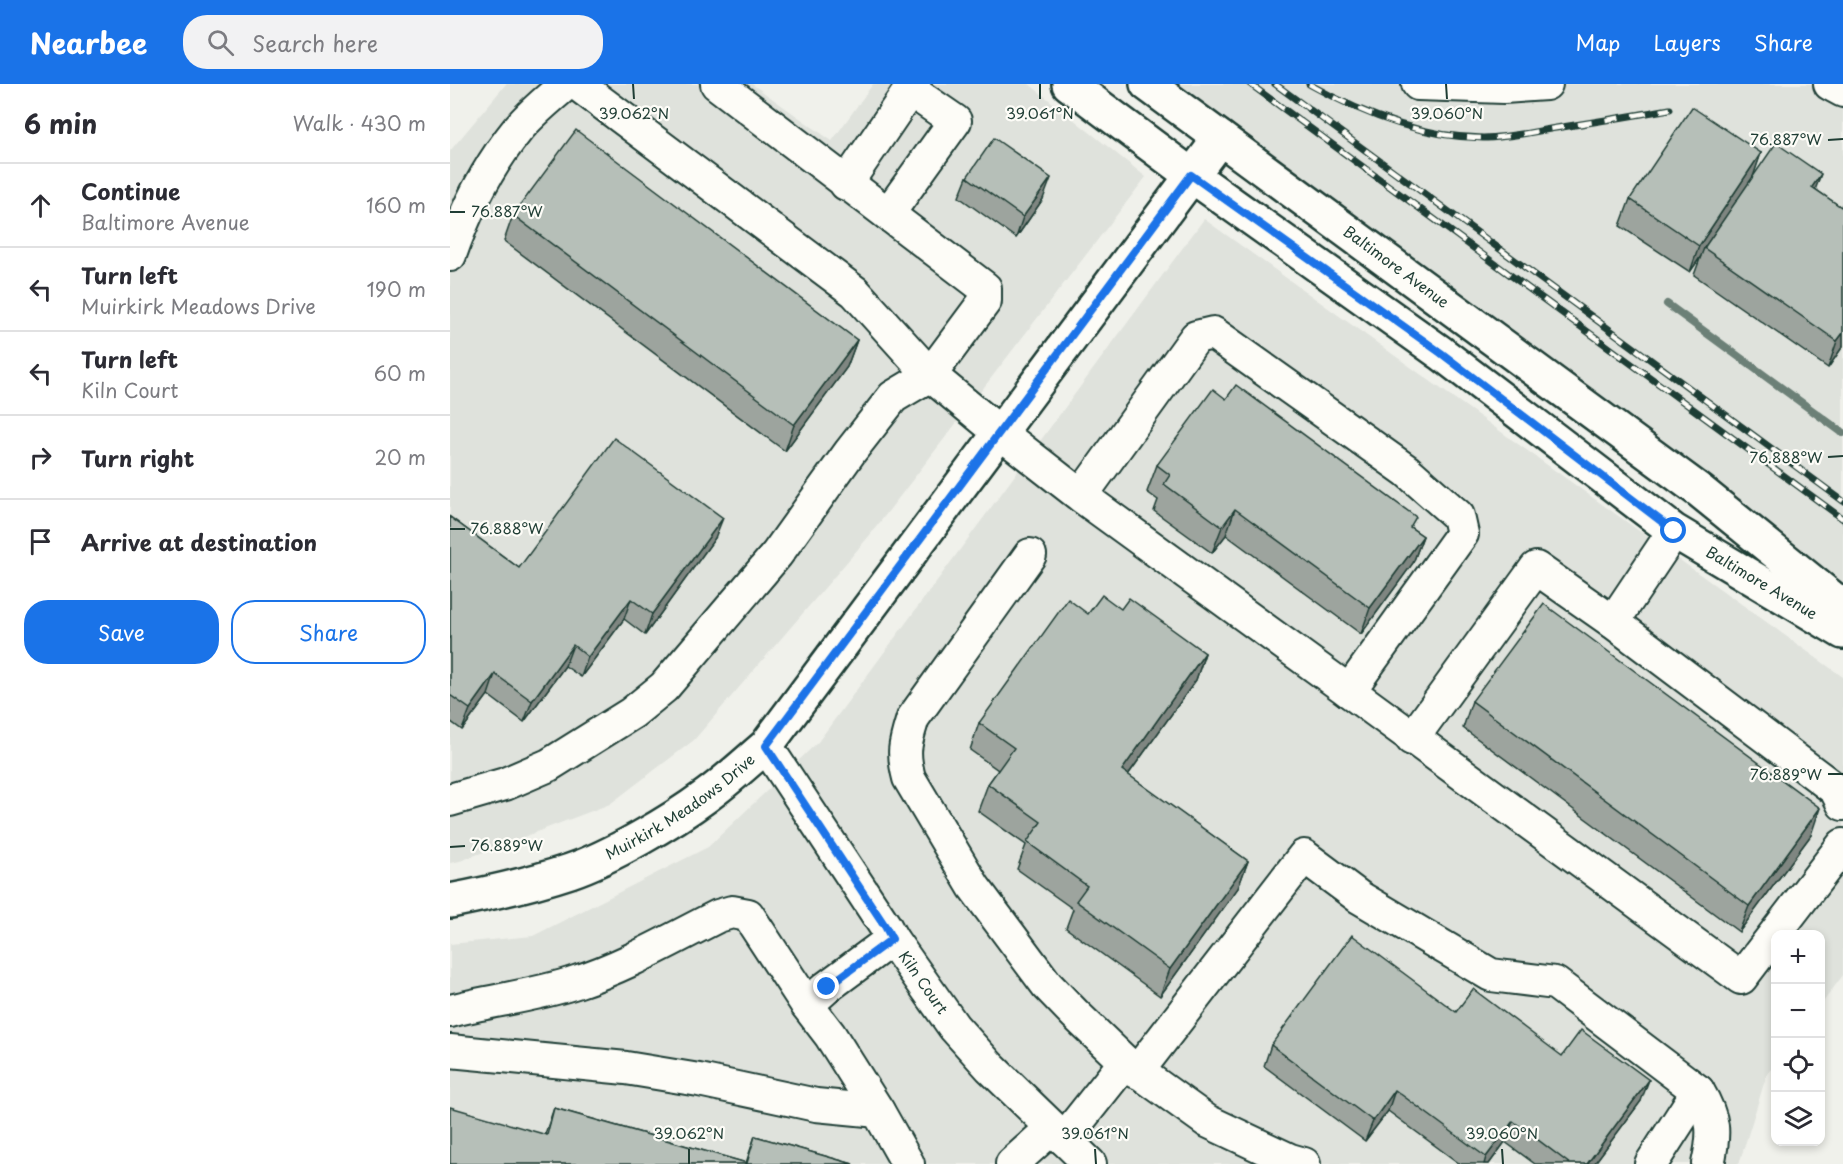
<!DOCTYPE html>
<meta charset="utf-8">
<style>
:root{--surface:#fff;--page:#f2f2f3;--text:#2b2b33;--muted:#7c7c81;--line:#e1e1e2;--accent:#1a73e8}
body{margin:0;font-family:"Playpen Sans",sans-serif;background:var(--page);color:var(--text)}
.controls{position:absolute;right:18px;bottom:18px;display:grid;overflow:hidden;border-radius:12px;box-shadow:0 3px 9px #0003}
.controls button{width:54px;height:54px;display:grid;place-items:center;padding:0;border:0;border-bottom:2px solid var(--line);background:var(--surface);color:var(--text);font:30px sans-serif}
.stop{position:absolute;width:18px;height:18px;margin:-14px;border:4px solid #1a73e8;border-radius:50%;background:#fff}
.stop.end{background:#1a73e8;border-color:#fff;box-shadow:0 2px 6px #0008}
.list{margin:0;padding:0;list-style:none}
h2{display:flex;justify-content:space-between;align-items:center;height:78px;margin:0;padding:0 24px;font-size:26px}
h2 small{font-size:20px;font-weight:400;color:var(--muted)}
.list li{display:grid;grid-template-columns:39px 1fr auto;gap:18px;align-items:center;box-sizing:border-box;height:84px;padding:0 24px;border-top:2px solid var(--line)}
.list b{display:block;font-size:22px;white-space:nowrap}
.list p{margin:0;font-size:20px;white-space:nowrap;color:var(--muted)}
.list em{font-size:20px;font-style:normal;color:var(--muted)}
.actions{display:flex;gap:12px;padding:18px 24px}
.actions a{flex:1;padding:14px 0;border:2px solid var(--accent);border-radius:24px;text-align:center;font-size:21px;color:var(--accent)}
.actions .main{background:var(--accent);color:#fff}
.icon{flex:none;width:33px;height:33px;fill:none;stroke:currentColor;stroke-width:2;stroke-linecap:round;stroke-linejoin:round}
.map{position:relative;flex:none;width:1393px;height:1080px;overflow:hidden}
header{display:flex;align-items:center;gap:36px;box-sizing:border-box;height:84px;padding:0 30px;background:var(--accent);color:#fff}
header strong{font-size:28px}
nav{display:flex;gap:33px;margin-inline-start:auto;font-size:21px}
.search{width:420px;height:54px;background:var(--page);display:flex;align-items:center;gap:15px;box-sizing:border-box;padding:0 21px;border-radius:24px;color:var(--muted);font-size:22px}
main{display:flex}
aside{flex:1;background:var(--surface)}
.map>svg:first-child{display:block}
</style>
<header>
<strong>Nearbee</strong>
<div class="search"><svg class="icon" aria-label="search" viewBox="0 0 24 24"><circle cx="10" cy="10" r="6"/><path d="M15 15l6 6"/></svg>Search here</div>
<nav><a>Map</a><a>Layers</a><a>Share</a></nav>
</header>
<main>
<aside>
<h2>6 min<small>Walk · 430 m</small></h2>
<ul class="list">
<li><svg class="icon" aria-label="ahead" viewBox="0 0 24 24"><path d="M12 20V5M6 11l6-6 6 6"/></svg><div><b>Continue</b><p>Baltimore Avenue</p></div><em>160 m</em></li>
<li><svg class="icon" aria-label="left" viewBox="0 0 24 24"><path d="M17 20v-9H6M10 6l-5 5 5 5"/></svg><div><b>Turn left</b><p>Muirkirk Meadows Drive</p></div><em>190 m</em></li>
<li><svg class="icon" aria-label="left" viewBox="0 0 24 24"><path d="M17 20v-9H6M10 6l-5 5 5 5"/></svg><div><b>Turn left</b><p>Kiln Court</p></div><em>60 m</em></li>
<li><svg class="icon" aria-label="right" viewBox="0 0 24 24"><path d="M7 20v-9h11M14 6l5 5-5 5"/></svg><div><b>Turn right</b></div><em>20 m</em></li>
<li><svg class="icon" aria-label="arrive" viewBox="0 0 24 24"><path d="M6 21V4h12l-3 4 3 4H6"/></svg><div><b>Arrive at destination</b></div></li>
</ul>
<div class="actions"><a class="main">Save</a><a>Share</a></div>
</aside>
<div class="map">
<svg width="1393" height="1080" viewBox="0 0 1393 1080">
<rect width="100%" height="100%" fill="#f0f1eb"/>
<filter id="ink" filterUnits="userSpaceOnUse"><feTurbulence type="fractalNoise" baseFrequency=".0167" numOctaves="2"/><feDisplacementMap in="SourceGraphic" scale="12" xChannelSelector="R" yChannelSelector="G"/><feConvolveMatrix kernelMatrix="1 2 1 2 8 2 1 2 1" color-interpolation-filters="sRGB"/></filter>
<g filter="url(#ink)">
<g fill="#dfe2dc">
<path d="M56 0H302L382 57 423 0H579L696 93 420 451 244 656 160 720 10 777 0 779V67Z"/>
<path d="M685 0H1393V541Z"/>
<path d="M754 135 1393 593V891L1371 921 1370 850H1326L1325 980 1316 993 1289 1080H0V860L83 852 258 763 368 658Z"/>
</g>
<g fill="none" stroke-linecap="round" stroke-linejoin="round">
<path stroke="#6c8077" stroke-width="8" d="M1217 220 1393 349"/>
<defs>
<g id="minor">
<path d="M127 0 405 208 480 291 549 348 631 412 899 607 1012 450 1008 432 957 387 763 249 746 253 631 412"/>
<path d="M968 0 1054 3 1096 0"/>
<path d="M1380 0 1393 7"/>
<path d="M396 100 464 0"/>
<path d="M438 130 505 37 460 6"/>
<path d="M0 171C16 125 38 82 68 45 82 28 100 14 116 0"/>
<path d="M1224 447 1163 538 1386 706 1393 720"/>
<path d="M580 471 463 634C455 660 452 667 459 694L524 803 597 901 625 930 675 978 757 1037 840 1076 854 1080"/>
<path d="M899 607 1291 894 1393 761"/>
<path d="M962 655 1086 484 1163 538"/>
<path id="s1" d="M316 662 435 842 442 855 504 943 540 983 640 1080"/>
<path d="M0 716 55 700 99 681 182 629 214 603 327 470 400 368 443 313 480 291 535 217V204L267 0"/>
<path d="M357 921 377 903 442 855"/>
<path d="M0 927C42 916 85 912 126 898 176 882 222 855 268 832L282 828 298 831 357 921 380 951 428 1027"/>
<path d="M0 967 176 984 249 996 366 1021 428 1027 458 1080"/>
<path d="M687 988 854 772 909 813 1041 891 1105 899 1248 1007C1265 1035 1265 1049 1258 1080"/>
<path d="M614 1055 675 978"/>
<path d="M562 1080 602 1044"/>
<path d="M1201 1080 1248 1007"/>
</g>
<g id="major">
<path id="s2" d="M619 0 741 91 991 269 1224 447 1393 548"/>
<path id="s3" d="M697 0 1250 407 1393 523"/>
<path id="s4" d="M0 817C41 809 81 800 120 787 161 773 221 738 256 712 277 697 296 679 316 662L770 54"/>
</g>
</defs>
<use href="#minor" stroke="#1f3d34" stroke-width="36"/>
<use href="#major" stroke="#1f3d34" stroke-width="38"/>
<use href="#minor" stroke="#fdfcf7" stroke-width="32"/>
<use href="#major" stroke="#fdfcf7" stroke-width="33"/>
<defs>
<g id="rail">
<path d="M800 0 1393 435"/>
<path d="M825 0 1393 417"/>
<path d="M859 0C912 30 971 53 1033 54 1057 54 1082 48 1106 44 1144 38 1182 32 1220 25"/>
</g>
</defs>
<use href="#rail" stroke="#1f3d34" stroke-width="7"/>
<use href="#rail" stroke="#fdfcf7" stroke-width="4.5" stroke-dasharray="14" stroke-linecap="butt"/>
</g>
<g fill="#9da49e" stroke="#1f3d34" stroke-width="1.5">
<path d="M1311 69 1302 94 1365 105 1391 123 1393 119V262L1378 284 1244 191 1251 172 1240 188 1170 142 1180 115Z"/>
<path d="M517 93 593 115 566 154 509 113Z"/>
<path d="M63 131 407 256 397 283 335 367 54 157Z"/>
<path d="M776 315 973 452 963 479 911 550 776 451 762 469 704 427 708 416 697 408 707 381Z"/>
<path d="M0 433 69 484 265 454 195 551 174 535 131 593 115 582 74 638 38 611 12 646 0 637Z"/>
<path d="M671 525 755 569 746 596 678 691 798 777 788 804 710 912 616 844 623 825 567 785 576 761 528 727 538 700 548 686 520 666 529 639 638 530Z"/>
<path d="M1022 617 1361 751 1289 848 1013 644Z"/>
<path d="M1006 928 1112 972 1191 1017 1144 1080H1085L1055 1058 1039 1080H1010L938 1027 915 1057 814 982 821 961Z"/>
<path d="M104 1024 296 1079 305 1052 403 1080H0L95 1050Z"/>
</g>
<g fill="#7f8681" stroke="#1f3d34" stroke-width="1.5">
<path d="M1311 69 1302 96 1254 164 1251 172 1240 188 1249 162Z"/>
<path d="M1371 90 1361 117 1362 103Z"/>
<path d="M601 94 593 115 566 154 573 133Z"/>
<path d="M1393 249V262L1378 284 1387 257Z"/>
<path d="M407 256 397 283 335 367 344 341Z"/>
<path d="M785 425 776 451 762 469 772 443Z"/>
<path d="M273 434 265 454 195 551 202 530Z"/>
<path d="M973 452 963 479 911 550 920 524Z"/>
<path d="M181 515 174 535 131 593 138 573Z"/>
<path d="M123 561 115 582 74 638 82 617Z"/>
<path d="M755 569 746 596 662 713 672 686Z"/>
<path d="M45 590 38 611 12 646 20 625Z"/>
<path d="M1370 724 1361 751 1289 848 1299 822Z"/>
<path d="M798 777 788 804 710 912 720 885Z"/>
<path d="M1199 996 1191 1017 1144 1080H1137Z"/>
<path d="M945 1006 938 1027 915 1057 923 1037Z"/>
<path d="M1063 1037 1055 1058 1039 1080H1034L1036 1073Z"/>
</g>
<g fill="#b6bfb8" stroke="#1f3d34" stroke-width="1.5">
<path d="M1242 23 1311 69 1249 162 1180 115Z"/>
<path d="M126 46 407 256 344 341 63 131Z"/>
<path d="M544 54 601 94 573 133 517 93Z"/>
<path d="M1326 59 1371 90 1362 103 1391 123 1393 119V249L1387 257 1254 164Z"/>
<path d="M786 301 966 433 960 443 973 452 920 524 785 425 772 443 714 400 720 391 707 381 763 305 776 315Z"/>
<path d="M164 354 273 434 202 530 181 515 138 573 123 561 82 617 45 590 20 625 0 611V433L69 484Z"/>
<path d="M652 511 671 525 679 514 755 569 672 686 798 777 720 885 626 817 637 802 577 758 591 738 538 700 564 664 529 639 618 515 638 530Z"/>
<path d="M1094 520 1370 724 1299 822 1022 617Z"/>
<path d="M902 851 1006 928 1023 905 1112 972 1131 946 1199 996 1137 1080H1120L1063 1037 1036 1073 945 1006 923 1037 821 961Z"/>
<path d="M0 1023 97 1051 104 1024 297 1079 305 1052 403 1080H0Z"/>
</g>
</g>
<g fill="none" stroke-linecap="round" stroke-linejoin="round" filter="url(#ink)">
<path stroke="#1a73e8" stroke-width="8" d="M377 903 442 855 435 842 316 662 741 91 991 269 1224 447"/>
</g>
<path fill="none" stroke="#1f3d34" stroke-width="2" d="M183 0 184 15M590 0V15M996 0 997 15M1378 56 1393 55M0 128H15M1378 373 1393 372M0 445H15M1378 690H1393M0 763 15 762M239 1065V1080M645 1065 646 1080M1052 1065 1053 1080"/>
<g text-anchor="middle" stroke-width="4.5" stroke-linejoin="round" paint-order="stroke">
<g font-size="15" fill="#1f3d34" stroke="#fdfcf7">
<text dy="5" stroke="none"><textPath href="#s3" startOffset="309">Baltimore Avenue</textPath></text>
<text dy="5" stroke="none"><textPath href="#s2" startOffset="854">Baltimore Avenue</textPath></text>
<text dy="5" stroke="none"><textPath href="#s4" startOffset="252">Muirkirk Meadows Drive</textPath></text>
<text dy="5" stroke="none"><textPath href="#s1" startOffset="284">Kiln Court</textPath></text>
</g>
</g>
<g font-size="15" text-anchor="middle" fill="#1f3d34" stroke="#fdfcf7" stroke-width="4.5" stroke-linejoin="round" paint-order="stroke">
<text x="184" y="35">39.062°N</text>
<text x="590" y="35">39.061°N</text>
<text x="997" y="35">39.060°N</text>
<text x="1336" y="61">76.887°W</text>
<text x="57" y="133">76.887°W</text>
<text x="1336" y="379">76.888°W</text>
<text x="57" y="450">76.888°W</text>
<text x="1336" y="696">76.889°W</text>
<text x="57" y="767">76.889°W</text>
<text x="239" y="1055">39.062°N</text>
<text x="645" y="1055">39.061°N</text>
<text x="1052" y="1055">39.060°N</text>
</g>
</svg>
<div class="controls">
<button>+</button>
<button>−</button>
<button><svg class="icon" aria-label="locate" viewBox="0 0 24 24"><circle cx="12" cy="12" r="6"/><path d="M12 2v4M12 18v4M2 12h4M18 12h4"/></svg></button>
<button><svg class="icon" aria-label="layers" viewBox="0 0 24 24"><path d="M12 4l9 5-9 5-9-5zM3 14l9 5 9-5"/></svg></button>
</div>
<div class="stop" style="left:1224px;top:447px"></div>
<div class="stop end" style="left:377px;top:903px"></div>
</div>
</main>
